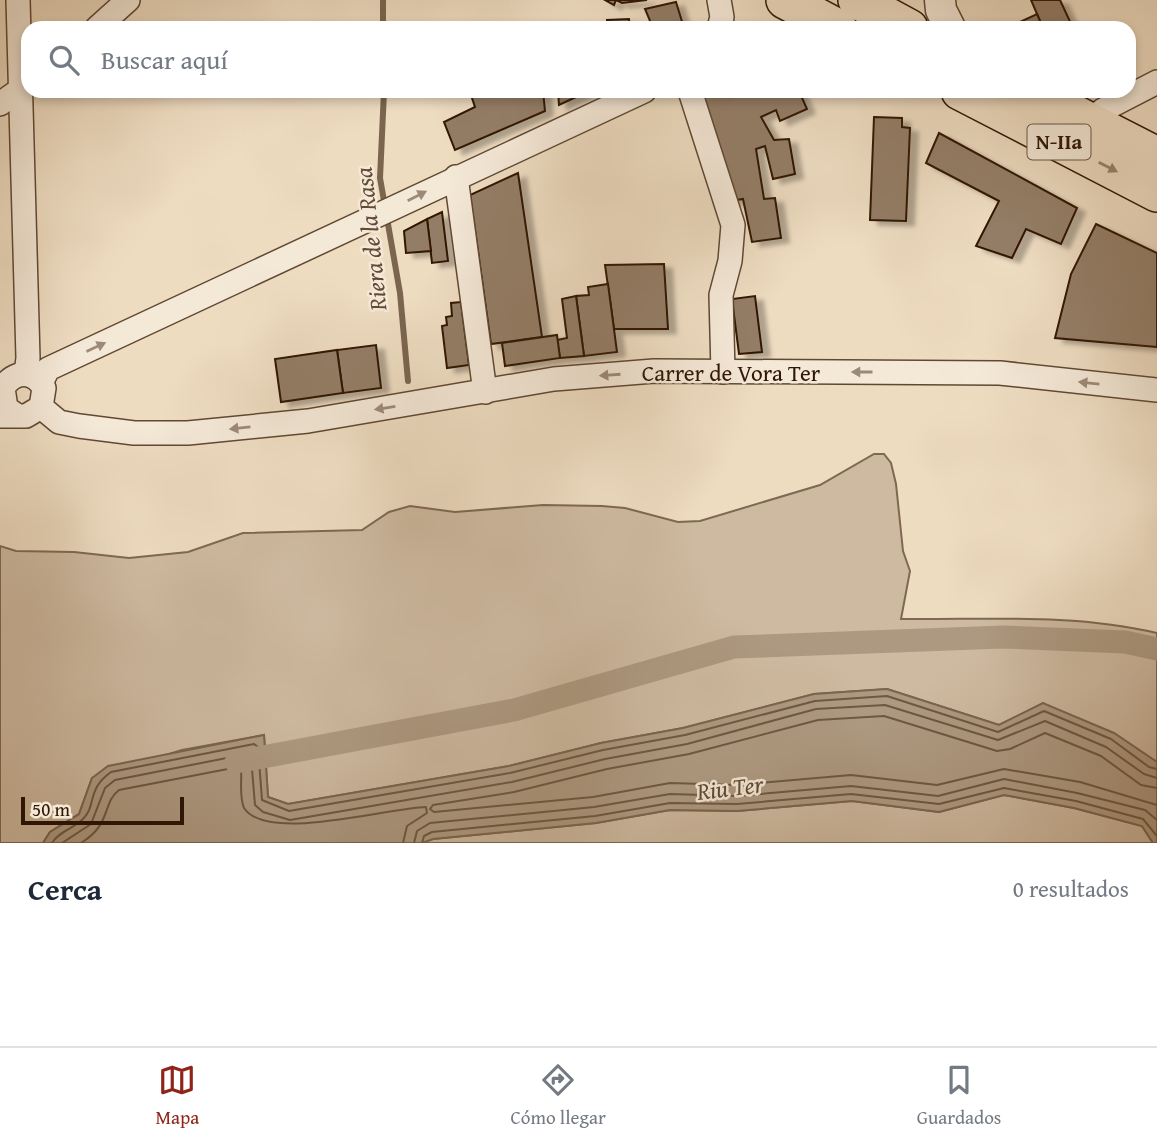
<!DOCTYPE html>
<html lang="es">
<meta charset="utf-8">
<style>
:root{--surface:#fff;--page:#f6f6f7;--text:#1f2937;--muted:#747a83;--line:#e0e1e3;--accent:#8f2418}
body{margin:0;font-family:"Gentium Book Plus",serif;background:var(--page);color:var(--text)}
.scale{position:absolute;left:21px;bottom:18px;width:163px;box-sizing:border-box;padding-left:7px;border:4px solid #301604;border-top:0;font-size:19px;line-height:24px;white-space:nowrap;color:#301604;-webkit-text-stroke:5px #f4e8d7;paint-order:stroke}
.list{margin:0;padding:0;list-style:none}
h2{display:flex;justify-content:space-between;align-items:center;height:91px;margin:0;padding:0 28px;font-size:30px}
h2 small{font-size:23px;font-weight:400;color:var(--muted)}
.icon{flex:none;width:38px;height:38px;fill:none;stroke:currentColor;stroke-width:2;stroke-linecap:round;stroke-linejoin:round}
.map{position:relative;flex:none;width:1157px;height:843px;overflow:hidden}
.search{position:absolute;background:var(--surface);box-shadow:0 4px 10px #0003;left:21px;right:21px;top:21px;height:77px;display:flex;align-items:center;gap:18px;box-sizing:border-box;padding:0 24px;border-radius:21px;color:var(--muted);font-size:26px}
.sheet{height:203px;background:var(--surface)}
nav{display:flex;justify-content:space-around;align-items:center;box-sizing:border-box;height:98px;border-top:2px solid var(--line);background:var(--surface);font-size:19px;color:var(--muted)}
nav a{display:grid;justify-items:center;gap:4px}
nav .on{color:var(--accent)}
.map>svg:first-child{display:block}
</style>
<div class="map">
<svg width="1157" height="843" viewBox="0 0 1157 843">
<defs>
<filter id="shadow"><feDropShadow dx="8" dy="4.5" stdDeviation="2" flood-color="#0004"/></filter>
</defs>
<rect width="100%" height="100%" fill="#eedcc1"/>
<filter id="stains"><feTurbulence type="fractalNoise" baseFrequency=".00286" numOctaves="4"/><feColorMatrix values="0 0 0 0 .2 0 0 0 0 .09 0 0 0 0 .02 0 0 0 .5 -.17"/></filter>
<radialGradient id="worn" r=".72"><stop offset=".6" stop-color="#630" stop-opacity="0"/><stop offset="1" stop-color="#630" stop-opacity=".3"/></radialGradient>
<g fill="#cebaa1" stroke="#7f6852" stroke-width="2">
<path d="M874 454H884L891 463 896 484 903 551 910 571 901 619C986 620 1074 613 1157 633V762L1043 703 999 725 887 689 814 694 683 728 601 743 509 766 288 804 268 797 264 735 182 750 92 778 79 814 50 832 43 843H0V546L16 551 74 552 129 558 188 552 243 533 362 530 389 512 410 506 455 512 543 505 602 506 625 508 678 522 700 521 820 485Z"/>
<path d="M1004 795 1074 808 1142 826 1153 843H422L433 839 596 823 670 810 737 811 852 801 939 812Z"/>
</g>
<path fill="#ad9981" stroke="#7b654f" stroke-width="2" d="M887 689 999 725 1043 703 1114 733 1157 762V843H1153L1142 826 1074 808 1004 795 939 812 852 801 737 811 670 810 596 823 433 839 422 843H43L50 832 79 814 92 778 108 766 264 735 268 797 288 804 509 766 601 743 683 728 814 694Z"/>
<g fill="none" stroke-linecap="round" stroke-linejoin="round">
<g stroke="#6e5842" stroke-width="2">
<path d="M1157 788 1141 785 1101 756 1045 733 1010 749 997 751 884 716 818 720 689 754 607 769 514 792 433 805 430 809 434 812 593 797 670 783 736 785 851 775 937 785 1004 769 1080 782 1157 805"/>
<path d="M52 843C59 831 73 829 83 819 97 805 86 790 111 772L254 744 258 747 262 800 289 811 510 773 603 750 685 735 815 701 887 696 998 732 1044 711 1111 739 1149 767 1157 769"/>
<path d="M62 843 91 824 105 788 115 780 247 754 251 757 255 805 263 812 290 820 512 782 605 759 687 744 816 709 885 705 998 740 1045 721 1106 747 1144 774 1157 778"/>
<path d="M81 843C112 824 102 803 119 790L238 767 241 770C242 782 239 796 244 808 267 843 386 808 426 807L427 813 407 826 403 843"/>
<path d="M414 843 417 831 430 823 594 807 670 794 737 796 851 786 938 796 1004 779 1077 793 1145 810 1157 820"/>
<path d="M422 843 424 836 432 832 595 816 670 803 737 804 851 794 939 804 1004 788 1076 801 1143 819 1157 836"/>
</g>
<g stroke="#7b654f" stroke-width="6">
<path d="M383 0V28"/>
<path d="M384 91 380 178 400 293 408 381"/>
</g>
<path stroke="#ad9981" stroke-width="23" d="M236 762 514 710 734 647 1003 637 1125 642 1157 649"/>
</g>
<g fill="#937d66" stroke="#301604" stroke-width="2" filter="url(#shadow)">
<path d="M605 0H647L622 3 616 0 614 5Z"/>
<path d="M1031 0H1060L1073 28H1043Z"/>
<path d="M676 2 684 28H653L645 9Z"/>
<path d="M1037 14 1043 28H1007Z"/>
<path d="M629 19 630 28H607V20Z"/>
<path d="M482 91H491L493 96 510 91H543L545 111 455 150 444 122 475 107 471 95Z"/>
<path d="M558 91H589L559 105Z"/>
<path d="M706 91H799L807 109 780 121 776 110 761 117 774 140 789 139 795 174 773 179 765 146 756 149 764 199 775 198 781 238 752 242 743 199 731 201 700 94Z"/>
<path d="M874 117 902 118V127L910 128 906 221 870 220Z"/>
<path d="M939 133 1077 208 1061 244 1026 229 1012 258 976 246 999 201 926 163Z"/>
<path d="M518 173 542 337 491 344 470 195Z"/>
<path d="M442 212 448 261 432 263 427 219Z"/>
<path d="M427 219 431 251 406 253 404 231Z"/>
<path d="M1096 224 1157 253V347L1055 338 1071 274Z"/>
<path d="M664 264 668 329H614L605 265Z"/>
<path d="M608 284 617 352 584 356 576 296 589 295 588 287Z"/>
<path d="M576 296 584 356 560 358 557 340 567 338 562 299Z"/>
<path d="M755 296 762 352 739 354 732 299Z"/>
<path d="M461 302 469 365 447 368 442 326 447 325 446 317 452 316 451 303Z"/>
<path d="M557 335 560 358 505 366 502 343Z"/>
<path d="M376 345 381 388 343 393 337 350Z"/>
<path d="M337 350 343 393 281 402 275 359Z"/>
</g>
<g fill="none" stroke-linecap="round" stroke-linejoin="round">
<defs>
<g id="minor">
<path d="M18 0 28 358 26 374"/>
<path d="M97 28 128 0"/>
<path d="M719 28 722 17 719 0"/>
<path d="M690 91 733 225 730 261 721 295 723 372"/>
<path d="M0 104 28 84"/>
<path d="M1089 121 1103 110 1157 82"/>
<path d="M456 177 485 392"/>
<path d="M41 383 48 369 644 91"/>
<path d="M41 407 59 422 79 426 134 433H188L308 421 554 379 654 371 1000 373 1157 390"/>
<path d="M0 416H26L41 407 44 388C34 370 14 370 3 388L6 408 18 416"/>
</g>
<path id="tertiary" d="M940 0 941 10 950 28"/>
<g id="primary">
<path d="M785 0 838 28"/>
<path d="M857 0 909 28"/>
<path d="M960 91 1157 193"/>
<path d="M1030 91 1157 156"/>
</g>
</defs>
<use href="#minor" stroke="#604833" stroke-width="26"/>
<use href="#tertiary" stroke="#604833" stroke-width="33"/>
<use href="#primary" stroke="#301604" stroke-width="40"/>
<use href="#minor" stroke="#f4e8d7" stroke-width="23"/>
<use href="#tertiary" stroke="#f4e8d7" stroke-width="30"/>
<use href="#primary" stroke="#eedcc1" stroke-width="37"/>
</g>
<defs><path id="oneway-solid" d="M-6-.8H1V-3.2L6.5 0L1 3.2V.8H-6Z" transform="scale(1.75)"/></defs>
<use fill="#98836c" href="#oneway-solid" transform="translate(1108 167) rotate(27)"/>
<g fill="#9c8a78">
<use href="#oneway-solid" transform="translate(417 196) rotate(-27)"/>
<use href="#oneway-solid" transform="translate(96 347) rotate(-25)"/>
<use href="#oneway-solid" transform="translate(862 372) rotate(-180)"/>
<use href="#oneway-solid" transform="translate(610 375) rotate(176)"/>
<use href="#oneway-solid" transform="translate(1089 383) rotate(-174)"/>
<use href="#oneway-solid" transform="translate(385 408) rotate(171)"/>
<use href="#oneway-solid" transform="translate(240 428) rotate(174)"/>
</g>
<g text-anchor="middle" stroke-width="5" stroke-linejoin="round" paint-order="stroke">
<rect fill="#f4e8d7" stroke="#6b5543" stroke-width="2" x="1027.5" y="124.5" width="63" height="35" rx="5"/>
<g font-size="21" font-weight="bold" fill="#301604">
<text x="1059" y="149">N-IIa</text>
</g>
<g font-size="23" fill="#301604" stroke="#f4e8d7">
<text x="731" y="381">Carrer de Vora Ter</text>
</g>
<g font-size="24" font-style="italic" fill="#624a36" stroke="#f4e8d7">
<text transform="translate(371 239) rotate(-96)" y="8">Riera de la Rasa</text>
<text transform="translate(730 788) rotate(-7)" y="8">Riu Ter</text>
</g>
</g>
<rect width="100%" height="100%" filter="url(#stains)"/>
<rect width="100%" height="100%" fill="url(#worn)"/>
</svg>
<div class="scale">50 m</div>
<div class="search"><svg class="icon" aria-label="search" viewBox="0 0 24 24"><circle cx="10" cy="10" r="6"/><path d="M15 15l6 6"/></svg>Buscar aquí</div>
</div>
<section class="sheet">
<h2>Cerca<small>0 resultados</small></h2>
<ul class="list">
</ul>
</section>
<nav>
<a class="on"><svg class="icon" aria-label="map" viewBox="0 0 24 24"><path d="M3 6l6-2 6 2 6-2v14l-6 2-6-2-6 2zM9 4v14M15 6v14"/></svg>Mapa</a>
<a><svg class="icon" aria-label="directions" viewBox="0 0 24 24"><path d="M12 3l9 9-9 9-9-9zM9 14v-3h6M13 9l2 2-2 2"/></svg>Cómo llegar</a>
<a><svg class="icon" aria-label="saved" viewBox="0 0 24 24"><path d="M7 4h10v16l-5-4-5 4z"/></svg>Guardados</a>
</nav>
